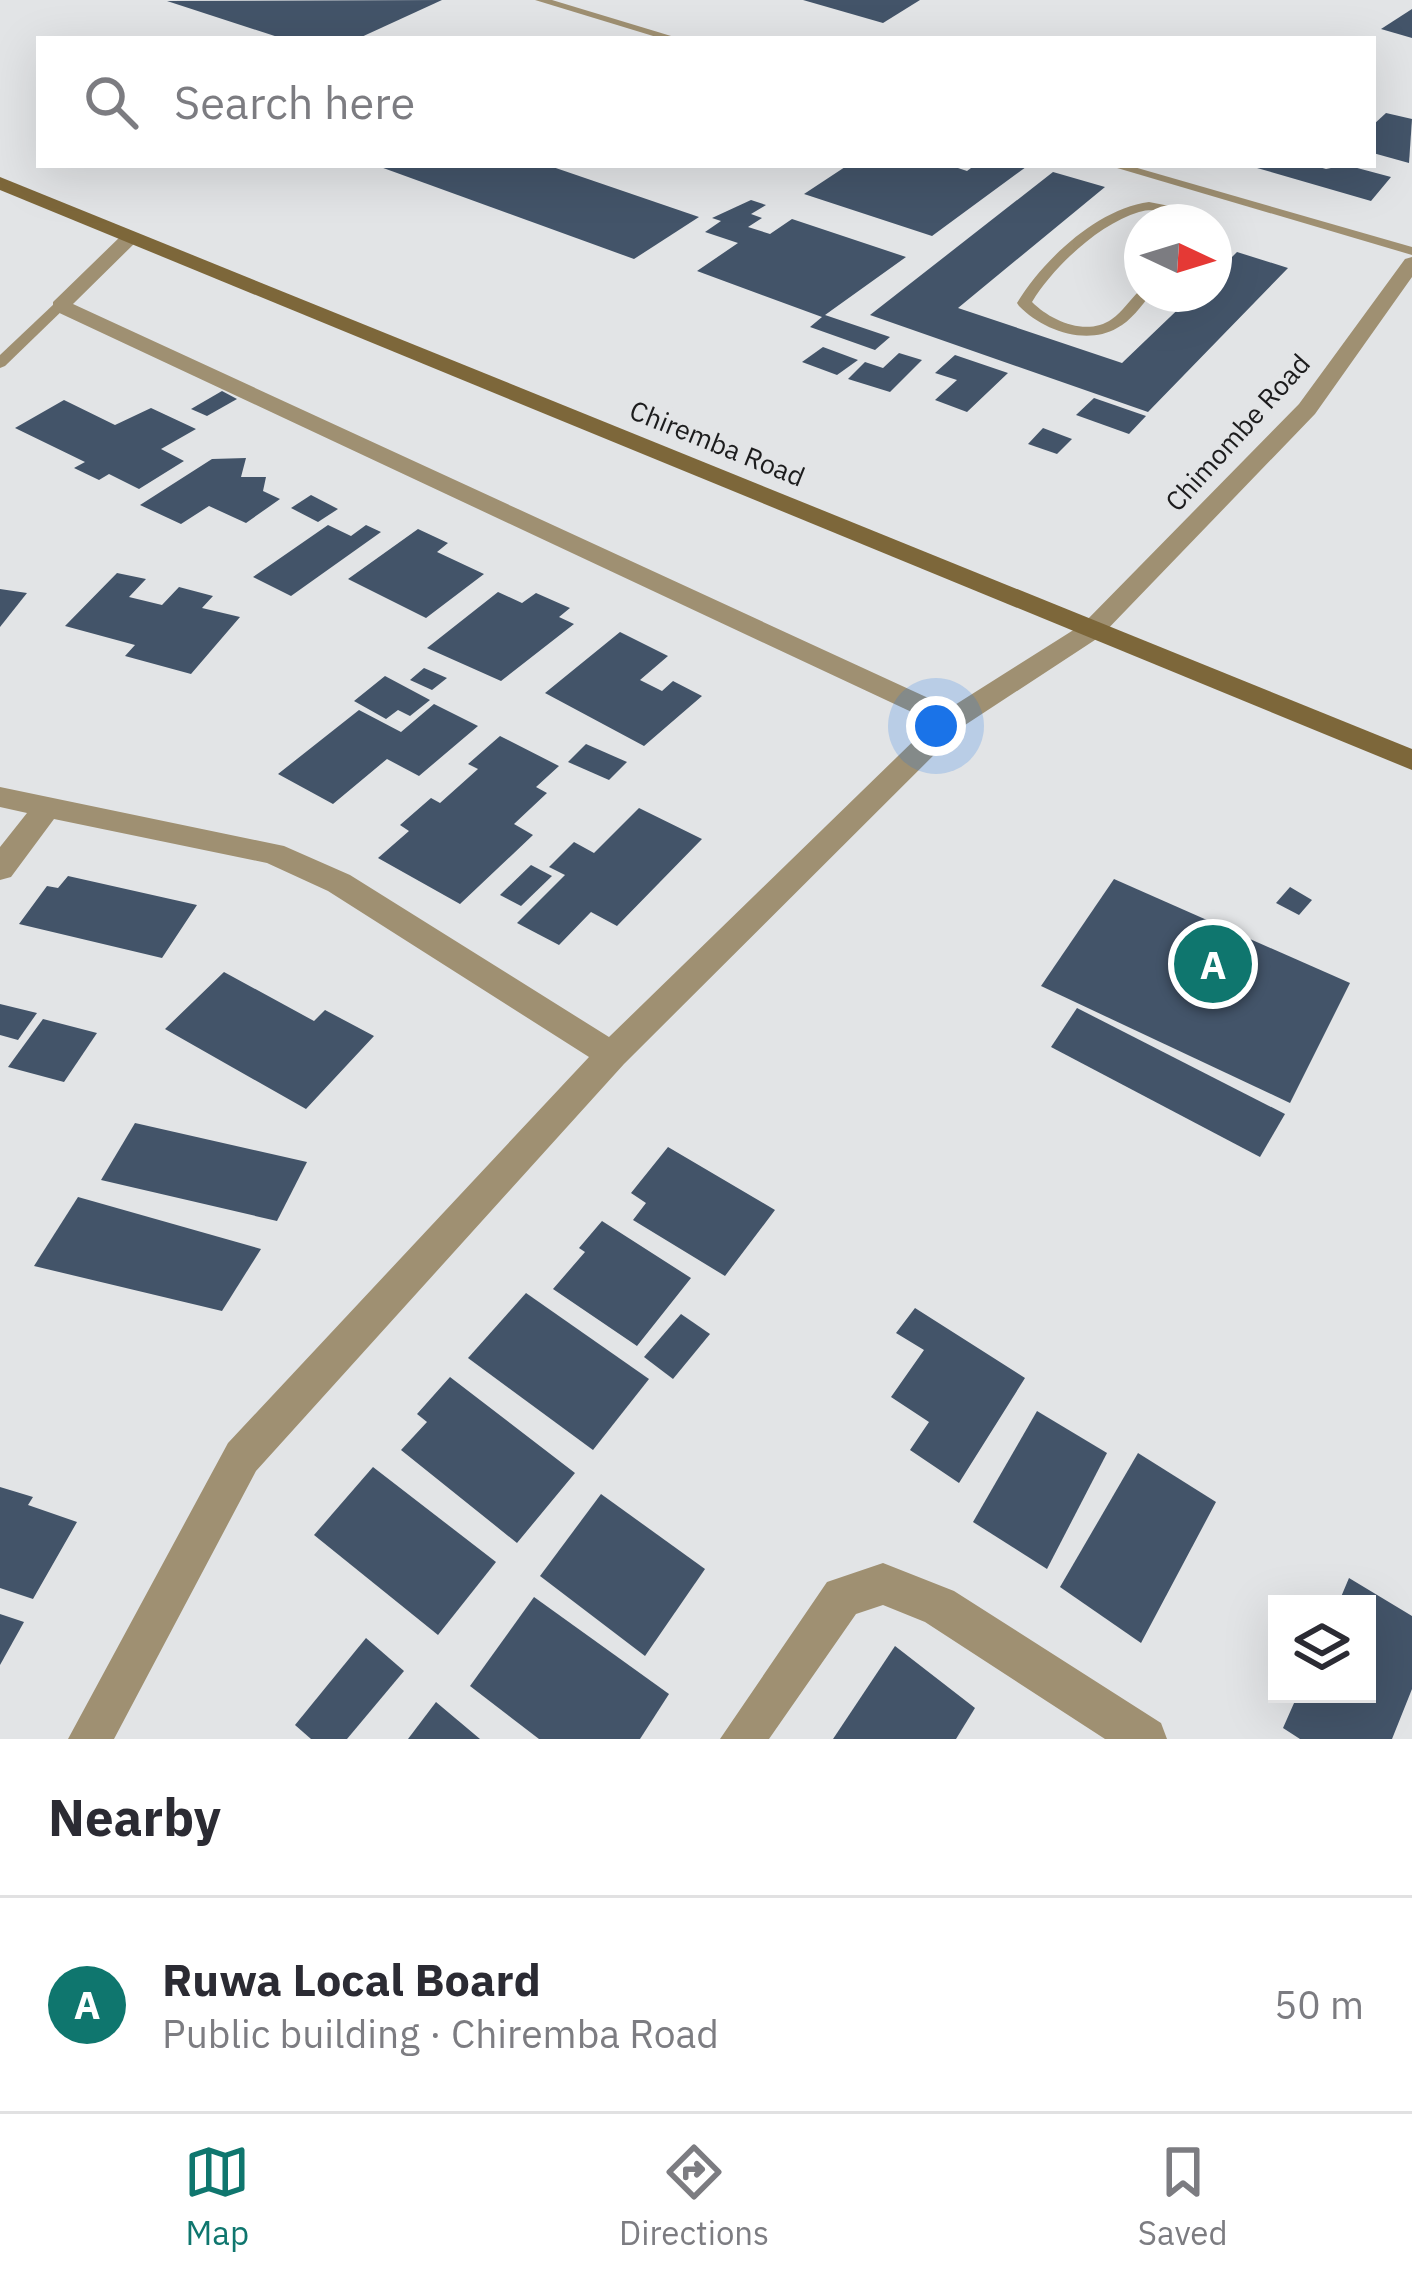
<!DOCTYPE html>
<meta charset="utf-8">
<style>
:root{--surface:#fff;--page:#f2f2f3;--text:#2b2b33;--muted:#7c7c81;--line:#e1e1e2;--accent:#0f766e}
body{margin:0;font-family:"IBM Plex Sans",sans-serif;background:var(--page);color:var(--text)}
.controls{position:absolute;right:36px;bottom:36px;display:grid;overflow:hidden;border-radius:0px;box-shadow:0 12px 48px #0002}
.controls button{width:108px;height:108px;display:grid;place-items:center;padding:0;border:0;border-bottom:3px solid var(--line);background:var(--surface);color:var(--text);font:60px sans-serif}
.compass{position:absolute;left:1124px;top:204px;width:108px;height:108px;border-radius:50%;background:var(--surface);box-shadow:0 12px 48px #0002;rotate:94deg}
.you{position:absolute;left:936px;top:726px;width:42px;height:42px;margin:-30px;border:9px solid #fff;border-radius:50%;background:#1a73e8;box-shadow:0 0 0 18px #1a73e833}
.badge{display:grid;place-items:center;width:78px;height:78px;border-radius:50%;background:var(--accent);color:#fff;font-size:39px;font-weight:700}
.pin{position:absolute;translate:-50% -50%;border:6px solid #fff;box-shadow:0 3px 12px #0006}
.list{margin:0;padding:0;list-style:none}
h2{display:flex;justify-content:space-between;align-items:center;height:156px;margin:0;padding:0 48px;font-size:51px}
h2 small{font-size:39px;font-weight:400;color:var(--muted)}
.list li{display:grid;grid-template-columns:78px 1fr auto;gap:36px;align-items:center;box-sizing:border-box;height:216px;padding:0 48px;border-top:3px solid var(--line)}
.list b{display:block;font-size:45px;white-space:nowrap}
.list p{margin:0;font-size:39px;white-space:nowrap;color:var(--muted)}
.list em{font-size:39px;font-style:normal;color:var(--muted)}
.icon{flex:none;width:66px;height:66px;fill:none;stroke:currentColor;stroke-width:2;stroke-linecap:round;stroke-linejoin:round}
.map{position:relative;flex:none;width:1412px;height:1739px;overflow:hidden}
.search{position:absolute;background:var(--surface);box-shadow:0 12px 48px #0002;left:36px;right:36px;top:36px;height:132px;display:flex;align-items:center;gap:30px;box-sizing:border-box;padding:0 42px;border-radius:0px;color:var(--muted);font-size:45px}
.sheet{height:372px;background:var(--surface)}
nav{display:flex;justify-content:space-around;align-items:center;box-sizing:border-box;height:168px;border-top:3px solid var(--line);background:var(--surface);font-size:33px;color:var(--muted)}
nav a{display:grid;justify-items:center;gap:6px}
nav .on{color:var(--accent)}
.map>svg:first-child{display:block}
</style>
<div class="map">
<svg width="1412" height="1739" viewBox="0 0 1412 1739">
<rect width="100%" height="100%" fill="#e2e4e6"/>
<g fill="#435469">
<path d="M442 0 357 39H284L167 1Z"/>
<path d="M803 0H920L883 23Z"/>
<path d="M1412 9V38L1381 29Z"/>
<path d="M1386 113 1412 119 1409 163 1373 153V125Z"/>
<path d="M375 165H547L699 217 634 259Z"/>
<path d="M848 165H949L967 171 975 165 1026 167 932 236 804 194Z"/>
<path d="M1312 165 1326 169 1346 165 1391 177 1371 201 1250 166Z"/>
<path d="M1053 172 1105 187 958 308 1122 363 1194 294H1214V275L1237 252 1288 268 1148 412 870 315Z"/>
<path d="M751 200 766 205 751 214 762 218 748 227 770 234 792 219 906 257 825 315 890 337 875 350 810 327 822 317 697 271 738 243 705 232 721 221 712 218Z"/>
<path d="M823 347 858 360 837 375 802 362Z"/>
<path d="M899 353 922 360 890 392 848 379 865 362 883 368Z"/>
<path d="M955 355 1008 373 967 412 935 400 957 380 935 373Z"/>
<path d="M222 391 237 399 207 416 191 409Z"/>
<path d="M1094 398 1146 416 1129 434 1076 415Z"/>
<path d="M64 400 115 425 151 408 196 429 161 449 184 461 139 489 109 474 99 480 74 468 85 462 15 428Z"/>
<path d="M1043 428 1072 439 1057 454 1028 444Z"/>
<path d="M246 458 241 477H266L263 491 280 499 246 523 209 506 181 524 140 505 212 459Z"/>
<path d="M311 495 338 509 318 522 291 508Z"/>
<path d="M328 525 351 536 366 525 381 532 291 596 253 577Z"/>
<path d="M418 529 448 543 437 552 484 574 426 618 348 579Z"/>
<path d="M117 573 146 579 129 597 162 605 179 587 213 596 202 608 240 617 191 674 125 656 135 645 65 626Z"/>
<path d="M0 589 27 593 0 627Z"/>
<path d="M498 592 522 603 536 593 570 608 559 617 574 624 501 681 427 648Z"/>
<path d="M620 632 668 656 640 680 662 691 673 681 702 696 644 746 545 693Z"/>
<path d="M424 668 447 678 432 690 410 680Z"/>
<path d="M385 676 430 700 410 716 398 710 386 719 354 701Z"/>
<path d="M434 704 478 726 419 776 387 759 333 804 278 774 359 710 401 732Z"/>
<path d="M500 736 559 766 536 787 547 793 514 824 533 835 460 904 378 858 409 831 400 825 431 798 440 803 478 769 468 764Z"/>
<path d="M586 744 627 762 609 780 568 762Z"/>
<path d="M639 808 702 839 617 926 591 912 559 945 517 923 565 875 549 867 574 842 594 853Z"/>
<path d="M531 865 552 876 521 906 500 895Z"/>
<path d="M68 876 197 905 162 958 19 924 47 886 58 888Z"/>
<path d="M1114 879 1350 983 1290 1103 1041 986Z"/>
<path d="M1290 887 1312 900 1299 915 1276 903Z"/>
<path d="M224 972 314 1021 325 1010 374 1036 306 1109 165 1029Z"/>
<path d="M0 1004 37 1013 18 1040 0 1035Z"/>
<path d="M1077 1008 1285 1114 1260 1157 1051 1047Z"/>
<path d="M43 1019 97 1033 64 1082 8 1067Z"/>
<path d="M135 1123 307 1162 277 1221 101 1180Z"/>
<path d="M668 1147 775 1210 725 1276 633 1220 646 1203 631 1193Z"/>
<path d="M78 1197 261 1249 222 1311 34 1266Z"/>
<path d="M602 1221 691 1278 637 1346 553 1289 585 1252 579 1248Z"/>
<path d="M526 1293 649 1379 593 1450 468 1358Z"/>
<path d="M915 1308 1025 1378 959 1483 910 1450 929 1422 891 1397 924 1350 896 1333Z"/>
<path d="M681 1314 710 1334 673 1379 644 1357Z"/>
<path d="M450 1377 575 1473 517 1543 401 1450 427 1422 417 1414Z"/>
<path d="M1037 1411 1107 1453 1047 1569 973 1522Z"/>
<path d="M1138 1453 1216 1502 1141 1643 1060 1587Z"/>
<path d="M373 1467 496 1562 438 1635 314 1535Z"/>
<path d="M0 1487 33 1497 28 1505 77 1522 33 1599 0 1588Z"/>
<path d="M601 1494 705 1569 645 1656 540 1576Z"/>
<path d="M1349 1578 1412 1616V1689L1392 1739H1300L1283 1728 1298 1694H1367V1604H1338Z"/>
<path d="M534 1597 669 1694 640 1739H539L470 1686Z"/>
<path d="M0 1614 24 1622 0 1665Z"/>
<path d="M366 1638 404 1671 347 1739H311L295 1725Z"/>
<path d="M895 1646 975 1708 956 1739H833Z"/>
<path d="M436 1702 480 1739H408Z"/>
</g>
<g fill="none" stroke-linecap="round" stroke-linejoin="round">
<g fill="#9f9072" fill-rule="evenodd">
<path d="M535 0H552L681 39H663Z"/>
<path d="M1107 165H1127L1412 247V255Z"/>
<path d="M1149 202 1185 209C1171 215 1155 207 1139 212 1099 224 1053 267 1032 302 1051 321 1087 337 1112 319 1122 312 1130 300 1139 291L1151 294C1141 306 1131 321 1117 328 1086 346 1042 330 1019 306L1017 303C1043 260 1097 209 1149 202Z"/>
<path d="M55 303 67 306 5 366 0 368V355Z"/>
</g>
<g fill="#9f9072" fill-rule="evenodd">
<path d="M124 233 141 237 73 304 950 708 1083 624 1299 404 1405 259 1412 257V277L1315 414 1101 636 962 727 624 1064 256 1471 114 1739H68L228 1443 589 1057 328 891 267 863 54 819 11 877 0 880V847L27 813 0 807V787L284 846 350 875 609 1037 933 722 53 310V302Z"/>
<path d="M883 1563 954 1591 1161 1723 1167 1739H1105L925 1622 883 1605 856 1614 769 1739H720L827 1582Z"/>
</g>
<path fill="#7d673a" fill-rule="evenodd" d="M0 177 1412 749V770L0 190Z"/>
</g>
<g text-anchor="middle" stroke-width="12" stroke-linejoin="round" paint-order="stroke">
<g font-size="27" fill="#1c1c1d" stroke="#e2e4e6">
<text transform="translate(1238 433) rotate(-48)" y="9">Chimombe Road</text>
<text transform="translate(717 444) rotate(22)" y="9">Chiremba Road</text>
</g>
</g>
</svg>
<div class="controls">
<button><svg class="icon" aria-label="layers" viewBox="0 0 24 24"><path d="M12 4l9 5-9 5-9-5zM3 14l9 5 9-5"/></svg></button>
</div>
<svg class="compass" viewBox="-18 -18 36 36"><path d="M0-13l5 13h-10z" fill="#e53935"/><path d="M0 13l5-13h-10z" fill="#7c7c81"/></svg>
<div class="you"></div>
<div class="pin badge" style="left:1213px;top:964px">A</div>
<div class="search"><svg class="icon" aria-label="search" viewBox="0 0 24 24"><circle cx="10" cy="10" r="6"/><path d="M15 15l6 6"/></svg>Search here</div>
</div>
<section class="sheet">
<h2>Nearby<small></small></h2>
<ul class="list">
<li><span class="badge">A</span><div><b>Ruwa Local Board</b><p>Public building · Chiremba Road</p></div><em>50 m</em></li>
</ul>
</section>
<nav>
<a class="on"><svg class="icon" aria-label="map" viewBox="0 0 24 24"><path d="M3 6l6-2 6 2 6-2v14l-6 2-6-2-6 2zM9 4v14M15 6v14"/></svg>Map</a>
<a><svg class="icon" aria-label="directions" viewBox="0 0 24 24"><path d="M12 3l9 9-9 9-9-9zM9 14v-3h6M13 9l2 2-2 2"/></svg>Directions</a>
<a><svg class="icon" aria-label="saved" viewBox="0 0 24 24"><path d="M7 4h10v16l-5-4-5 4z"/></svg>Saved</a>
</nav>
